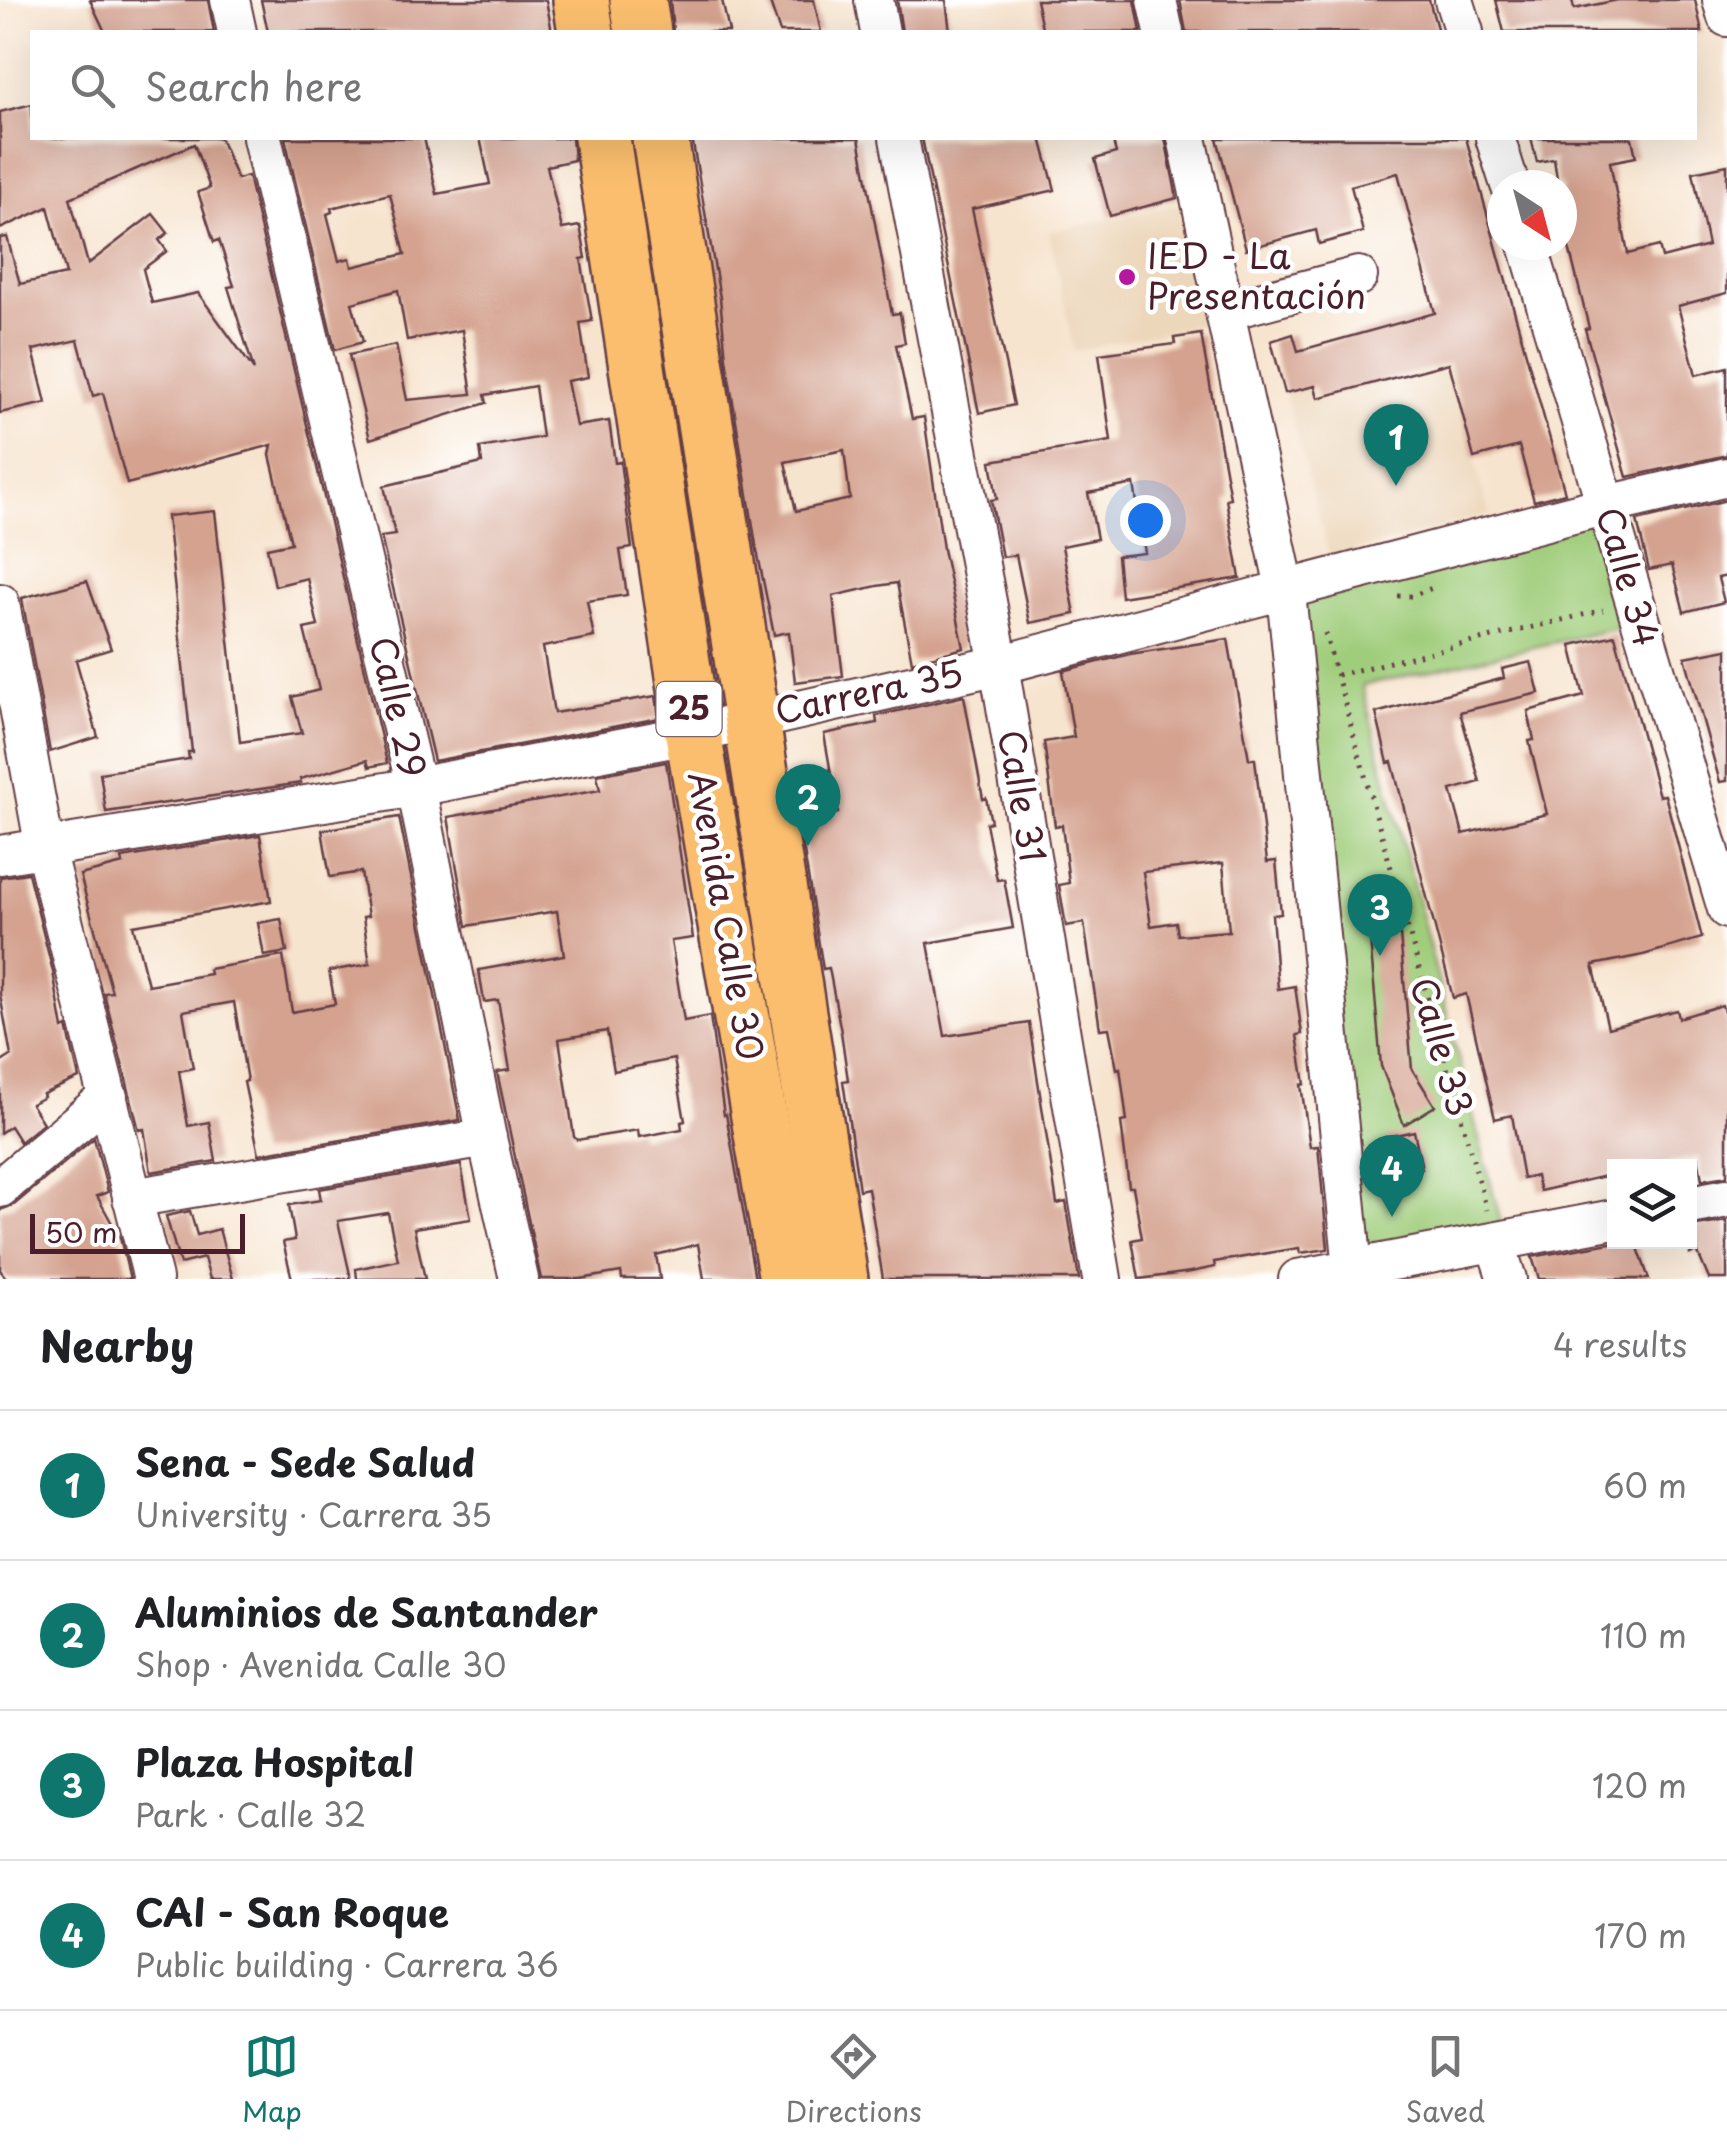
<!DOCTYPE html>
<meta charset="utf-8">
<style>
:root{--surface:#fff;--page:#f2f2f2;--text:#202124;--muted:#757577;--line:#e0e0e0;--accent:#0f766e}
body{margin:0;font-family:"Playpen Sans",sans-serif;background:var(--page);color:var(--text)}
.controls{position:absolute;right:30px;bottom:30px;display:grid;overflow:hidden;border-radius:0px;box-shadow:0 10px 40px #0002}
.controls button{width:90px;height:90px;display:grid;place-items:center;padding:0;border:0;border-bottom:2px solid var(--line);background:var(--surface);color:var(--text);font:50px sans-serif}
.compass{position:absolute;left:1487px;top:170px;width:90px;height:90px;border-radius:50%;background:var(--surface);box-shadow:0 10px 40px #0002;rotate:144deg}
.scale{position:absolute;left:30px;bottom:25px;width:215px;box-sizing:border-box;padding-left:10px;border:5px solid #4a1f2b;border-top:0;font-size:28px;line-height:35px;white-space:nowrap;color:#4a1f2b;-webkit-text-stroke:8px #fff;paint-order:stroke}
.you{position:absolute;left:1145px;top:520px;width:35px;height:35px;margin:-25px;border:8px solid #fff;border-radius:50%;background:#1a73e8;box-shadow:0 0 0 15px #1a73e833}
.badge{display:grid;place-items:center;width:65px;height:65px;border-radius:50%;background:var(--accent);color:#fff;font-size:32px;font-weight:700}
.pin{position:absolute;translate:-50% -82px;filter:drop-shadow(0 2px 5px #0008)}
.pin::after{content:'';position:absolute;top:52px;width:35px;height:30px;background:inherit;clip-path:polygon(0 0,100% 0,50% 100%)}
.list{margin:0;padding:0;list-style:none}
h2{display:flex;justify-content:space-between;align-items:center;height:130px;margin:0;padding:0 40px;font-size:42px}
h2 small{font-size:32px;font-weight:400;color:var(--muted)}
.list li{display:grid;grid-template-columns:65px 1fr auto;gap:30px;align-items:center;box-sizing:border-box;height:150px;padding:0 40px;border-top:2px solid var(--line)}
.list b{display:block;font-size:38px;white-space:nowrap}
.list p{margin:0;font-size:32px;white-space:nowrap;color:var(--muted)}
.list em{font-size:32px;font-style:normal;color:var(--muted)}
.icon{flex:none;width:55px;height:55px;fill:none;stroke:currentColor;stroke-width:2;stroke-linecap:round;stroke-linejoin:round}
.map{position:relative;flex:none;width:1727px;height:1279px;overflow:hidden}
.search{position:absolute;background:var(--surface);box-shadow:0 10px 40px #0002;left:30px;right:30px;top:30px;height:110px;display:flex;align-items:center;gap:25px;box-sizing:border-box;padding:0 35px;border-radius:0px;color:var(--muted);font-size:38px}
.sheet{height:730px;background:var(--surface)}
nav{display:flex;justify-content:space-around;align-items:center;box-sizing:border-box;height:140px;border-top:2px solid var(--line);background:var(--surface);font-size:28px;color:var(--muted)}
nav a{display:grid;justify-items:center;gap:5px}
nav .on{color:var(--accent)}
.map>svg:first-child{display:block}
</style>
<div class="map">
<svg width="1727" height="1279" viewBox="0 0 1727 1279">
<rect width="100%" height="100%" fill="#fff"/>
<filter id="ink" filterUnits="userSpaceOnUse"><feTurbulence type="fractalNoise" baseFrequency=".01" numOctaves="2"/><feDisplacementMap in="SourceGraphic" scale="20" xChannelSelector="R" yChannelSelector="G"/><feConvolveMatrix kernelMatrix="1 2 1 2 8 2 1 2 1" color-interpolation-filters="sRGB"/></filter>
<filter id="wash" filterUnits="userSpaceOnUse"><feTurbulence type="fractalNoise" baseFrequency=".0048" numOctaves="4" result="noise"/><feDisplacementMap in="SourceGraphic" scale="40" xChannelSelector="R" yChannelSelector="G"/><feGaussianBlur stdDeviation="2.25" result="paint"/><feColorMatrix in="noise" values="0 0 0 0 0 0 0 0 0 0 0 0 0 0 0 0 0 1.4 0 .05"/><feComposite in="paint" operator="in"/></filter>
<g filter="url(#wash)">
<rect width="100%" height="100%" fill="#f7e4cf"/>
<g fill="#edd7bb">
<path d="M1179 204 1205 323 1074 351 1049 232Z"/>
<path d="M1449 363 1489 514 1330 558 1285 393 1315 386 1319 398Z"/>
</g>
<path fill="#a0cd7b" stroke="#757653" stroke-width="2.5" d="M1607 505 1640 623 1362 686 1502 1227 1362 1252 1286 592Z"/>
<g id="blocks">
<g fill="#d4a28f" fill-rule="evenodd">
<path d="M90 0H208L214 32H105Z"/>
<path d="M261 0H546L552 32H268Z"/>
<path d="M670 0H722L729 32H673Z"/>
<path d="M769 0H814L821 32H780Z"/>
<path d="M897 0H946L950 32H902Z"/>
<path d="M1036 0H1135L1141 32H1043Z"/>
<path d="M1180 0H1429L1438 32H1186Z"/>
<path d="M1496 0H1572L1574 9 1618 0H1695L1702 32H1504Z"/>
<path d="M32 104V138H220L237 179 248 176 387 763 369 767 367 760 300 779 301 783 106 812 100 773 189 759 188 752H192L167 516 215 511 240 742 302 733 292 697 319 690 304 629 318 626 307 578 275 586 267 548 291 543 270 455 272 445 127 484 103 393 93 396 78 340 33 350 46 403 0 413V238L7 237 20 284 66 274 48 207 0 229V112ZM194 144 210 188 198 192 214 242 219 240 234 286 228 287 254 370 198 293 152 303 143 269 167 251 159 240 168 233 153 214 88 264 70 198Z"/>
<path d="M285 138H424L437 194 490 184 480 138H572L574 160 547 166 562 229 580 226 586 258 581 259 592 321 580 323 588 377 567 381 576 426 609 421 615 463 620 462 632 548 620 550 627 595 587 601 594 637 543 647 554 713 656 696 659 718 434 761 381 537 395 535 384 486 482 463 480 448 542 437 535 386 485 395 487 403 370 439 349 355 396 345 407 400 472 394 462 330 407 340 398 290 352 303 363 342 335 350ZM390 194 405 254 352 267 350 258 339 261 327 214 332 212 331 208Z"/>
<path d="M692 138H859L892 314 900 313 905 343 896 345 912 419 924 417 943 549 964 648 912 662 897 583 877 586 833 596 843 676 795 682 789 632 774 635 756 545 726 358 720 298ZM844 450 850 499 796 511 785 462Z"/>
<path d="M922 138H1041L1055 190 972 209 1014 405 979 413Z"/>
<path d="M1112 138H1165L1177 198 1110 216 1095 159 1116 153Z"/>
<path d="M1217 138H1466L1565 493 1534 501 1519 446 1474 458 1449 363 1318 398 1315 386 1285 393 1271 341 1293 334 1298 351 1435 313 1398 173 1351 186 1363 232 1319 244 1316 230 1246 249Z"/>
<path d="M1531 138H1632L1636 157 1610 162 1628 254 1659 246 1662 258 1708 246 1693 172 1727 165V293L1678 306 1696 375 1727 367V455L1627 477 1585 329 1589 328 1562 219V185H1558L1554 159 1537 162Z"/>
<path d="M1201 334 1230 498 1226 499 1240 578 1121 597 1117 556 1145 553 1134 484 1088 493 1097 539 1062 546 1075 614 1030 623 1016 555 1002 557 991 500 997 499 991 461 1111 441 1099 354 1175 344 1174 338Z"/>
<path d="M1727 500V576L1718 578 1724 602 1684 612 1672 565 1649 570 1637 521Z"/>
<path d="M87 581 111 649 76 660 98 737 50 752 22 598Z"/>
<path d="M1615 635 1659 796 1665 795 1702 938 1643 955 1593 965 1608 1028 1677 1010 1679 1018 1722 1005 1727 1022V1176L1702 1180 1698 1157 1655 1166H1614V1174L1540 1191 1536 1176 1523 1179 1512 1115 1495 1119 1466 994 1453 998 1392 762 1388 763 1376 713 1504 678 1502 669 1531 662 1539 693 1460 712 1480 782 1451 790 1463 834 1547 814 1529 741 1534 740 1528 711 1584 696 1571 645Z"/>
<path d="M1228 639 1249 759H1255L1267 862 1276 861 1281 914 1272 915 1278 989 1295 986 1302 1034 1297 1035 1305 1084 1301 1085 1310 1147 1318 1146 1328 1249 1300 1253 1299 1248 1214 1262 1215 1267 1191 1272 1139 1279 1132 1240 1142 1238 1133 1187H1129L1121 1122 1127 1121 1120 1068 1117 1069 1109 1028 1100 1029 1084 923 1066 926 1059 885 1069 883 1062 825 1055 826 1044 742 1074 737 1063 671 1130 654ZM1223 863 1229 931 1178 935 1176 922 1151 926 1143 872Z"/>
<path d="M1727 649V781L1720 782 1685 657Z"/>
<path d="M964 696 983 799 986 798 991 822 986 823 997 880 1004 879 1013 928 928 943 945 1036 1029 1023 1057 1204 1066 1202 1079 1279H883L868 1188 859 1190 843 1081 848 1080 841 1032 829 968 823 969 799 820 838 813 824 734 877 723 876 716Z"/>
<path d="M666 762 693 938 671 941 684 1021 710 1016 724 1115 726 1114 755 1279H704L698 1244 656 1255 660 1279H622L621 1272 580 1279H541L497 1072 510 1070 498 1000 484 1002 479 970 564 955 557 911 467 926 448 817 600 790 597 775ZM607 1031 614 1071 674 1059 685 1121 681 1122 682 1129 639 1137 638 1130 577 1140 574 1137 559 1039Z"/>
<path d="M399 817 460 1120 259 1154 244 1082 247 1081 234 1002 183 1011 193 1068 179 1071 188 1126 209 1122 216 1161 151 1172 144 1129 139 1130 104 993 112 992 80 875 123 864 122 858 260 835 271 901 133 925 148 985 210 974 209 969 283 956 292 1012 335 1004 329 971 370 964 363 917 368 916 361 872 330 877 322 830Z"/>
<path d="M28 873 53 972 63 1029 67 1027 79 1078 43 1094 44 1097 31 1104 43 1123 20 1142 10 1126 0 1133V1063L11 1056 0 994V877Z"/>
<path d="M281 919 287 952 264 956 258 923Z"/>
<path d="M1400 935 1412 1069 1435 1106 1404 1125 1381 1066 1370 938Z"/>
<path d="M1414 1131 1422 1169 1395 1174 1387 1137Z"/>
<path d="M94 1138 108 1192 97 1196 120 1238 130 1279H7L0 1270V1210L14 1205Z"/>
<path d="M461 1165 471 1219 414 1228 425 1279H357L356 1269 398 1260 388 1213 338 1221 351 1279H292L283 1242 295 1240 289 1205 321 1200 319 1189Z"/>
<path d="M190 1211 197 1235 219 1229 233 1279H210L204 1258 180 1264 166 1216Z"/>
<path d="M1727 1221V1279H1709L1697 1251 1690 1254V1227Z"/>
<path d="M1616 1242H1636L1649 1279H1539L1532 1257Z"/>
</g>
</g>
</g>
<g filter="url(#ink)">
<use href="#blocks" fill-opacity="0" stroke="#643d44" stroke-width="2.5"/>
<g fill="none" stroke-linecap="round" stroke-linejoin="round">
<defs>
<g id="minor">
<path d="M230 0 237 32"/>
<path d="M874 0 880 32"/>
<path d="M1157 0 1164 32"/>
<path d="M1454 0 1464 32"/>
<path d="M1722 0 1727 17"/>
<path d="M262 138 416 787 487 1138 519 1279"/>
<path d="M899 138 999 665 1102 1279"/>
<path d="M1187 138 1286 592 1354 1279"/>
<path d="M1495 138 1510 185"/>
<path d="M1528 245 1727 909"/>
<path d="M1225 311 1358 276"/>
<path d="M0 603 45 849 153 1279"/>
<path d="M0 855 416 787 693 734 999 665 1607 505 1727 477"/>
<path d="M0 1188 108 1097"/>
<path d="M132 1198 487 1138"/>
<path d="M1690 1205 1727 1198"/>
<path d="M1495 1242 1507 1279"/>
<path d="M1298 1279 1614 1219"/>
</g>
<g id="highway">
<path d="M581 0 586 32"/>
<path d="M638 0 643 32"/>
<path d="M602 138 693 734 787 1279"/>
<path d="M660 138 840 1279"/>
</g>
</defs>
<use href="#minor" stroke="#643d44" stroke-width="42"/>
<use href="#highway" stroke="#643d44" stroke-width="60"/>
<g stroke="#643d44" stroke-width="5" stroke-dasharray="2.5 8" stroke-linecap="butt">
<path d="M1398 596H1411L1435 587"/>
<path d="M1325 633 1487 1210"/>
<path d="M1337 675 1603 610"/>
</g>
<use href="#minor" stroke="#fff" stroke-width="38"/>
<use href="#highway" stroke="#fabe6e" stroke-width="55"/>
</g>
</g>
<circle fill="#b5179e" stroke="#fff" stroke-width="4" cx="1127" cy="277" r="10"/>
<g text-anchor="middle" stroke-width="9" stroke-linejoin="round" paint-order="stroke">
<rect fill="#fff" stroke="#80626b" stroke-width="2.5" x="656.5" y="682" width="65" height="54" rx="8"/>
<g font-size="32" font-weight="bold" fill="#4a1f2b">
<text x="689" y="720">25</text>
</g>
<g font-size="35" fill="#4a1f2b" stroke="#fff" text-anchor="start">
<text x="1147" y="269">IED - La<tspan x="1147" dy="40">Presentación</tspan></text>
</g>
<g font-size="35" fill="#4a1f2b" stroke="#fff">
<text transform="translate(1627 577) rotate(74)" y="12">Calle 34</text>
<text transform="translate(869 693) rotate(-12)" y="12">Carrera 35</text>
<text transform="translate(397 707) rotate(77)" y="12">Calle 29</text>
<text transform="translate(1021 796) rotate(80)" y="12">Calle 31</text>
<text transform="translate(725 916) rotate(80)" y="12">Avenida Calle 30</text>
<text transform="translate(1441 1047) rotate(74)" y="12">Calle 33</text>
</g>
</g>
</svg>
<div class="controls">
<button><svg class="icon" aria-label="layers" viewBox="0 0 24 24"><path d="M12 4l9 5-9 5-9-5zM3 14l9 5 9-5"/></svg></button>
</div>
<svg class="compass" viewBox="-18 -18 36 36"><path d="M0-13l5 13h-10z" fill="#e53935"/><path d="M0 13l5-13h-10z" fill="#757577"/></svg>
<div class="scale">50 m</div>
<div class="you"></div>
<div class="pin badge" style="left:1396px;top:486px">1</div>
<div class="pin badge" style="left:808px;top:846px">2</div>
<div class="pin badge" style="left:1380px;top:956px">3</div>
<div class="pin badge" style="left:1392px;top:1217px">4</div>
<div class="search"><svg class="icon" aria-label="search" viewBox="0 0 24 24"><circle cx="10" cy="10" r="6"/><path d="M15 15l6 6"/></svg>Search here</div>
</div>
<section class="sheet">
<h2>Nearby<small>4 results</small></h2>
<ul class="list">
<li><span class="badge">1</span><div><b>Sena - Sede Salud</b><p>University · Carrera 35</p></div><em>60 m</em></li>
<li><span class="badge">2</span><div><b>Aluminios de Santander</b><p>Shop · Avenida Calle 30</p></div><em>110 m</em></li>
<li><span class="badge">3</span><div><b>Plaza Hospital</b><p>Park · Calle 32</p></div><em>120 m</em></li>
<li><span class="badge">4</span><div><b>CAI - San Roque</b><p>Public building · Carrera 36</p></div><em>170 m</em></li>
</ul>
</section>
<nav>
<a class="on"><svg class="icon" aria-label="map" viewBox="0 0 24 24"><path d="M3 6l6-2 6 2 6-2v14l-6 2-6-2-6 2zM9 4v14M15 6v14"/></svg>Map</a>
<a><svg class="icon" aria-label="directions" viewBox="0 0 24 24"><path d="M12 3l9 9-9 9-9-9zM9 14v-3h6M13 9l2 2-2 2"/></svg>Directions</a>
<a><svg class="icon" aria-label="saved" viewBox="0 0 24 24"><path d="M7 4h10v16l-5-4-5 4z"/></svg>Saved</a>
</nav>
